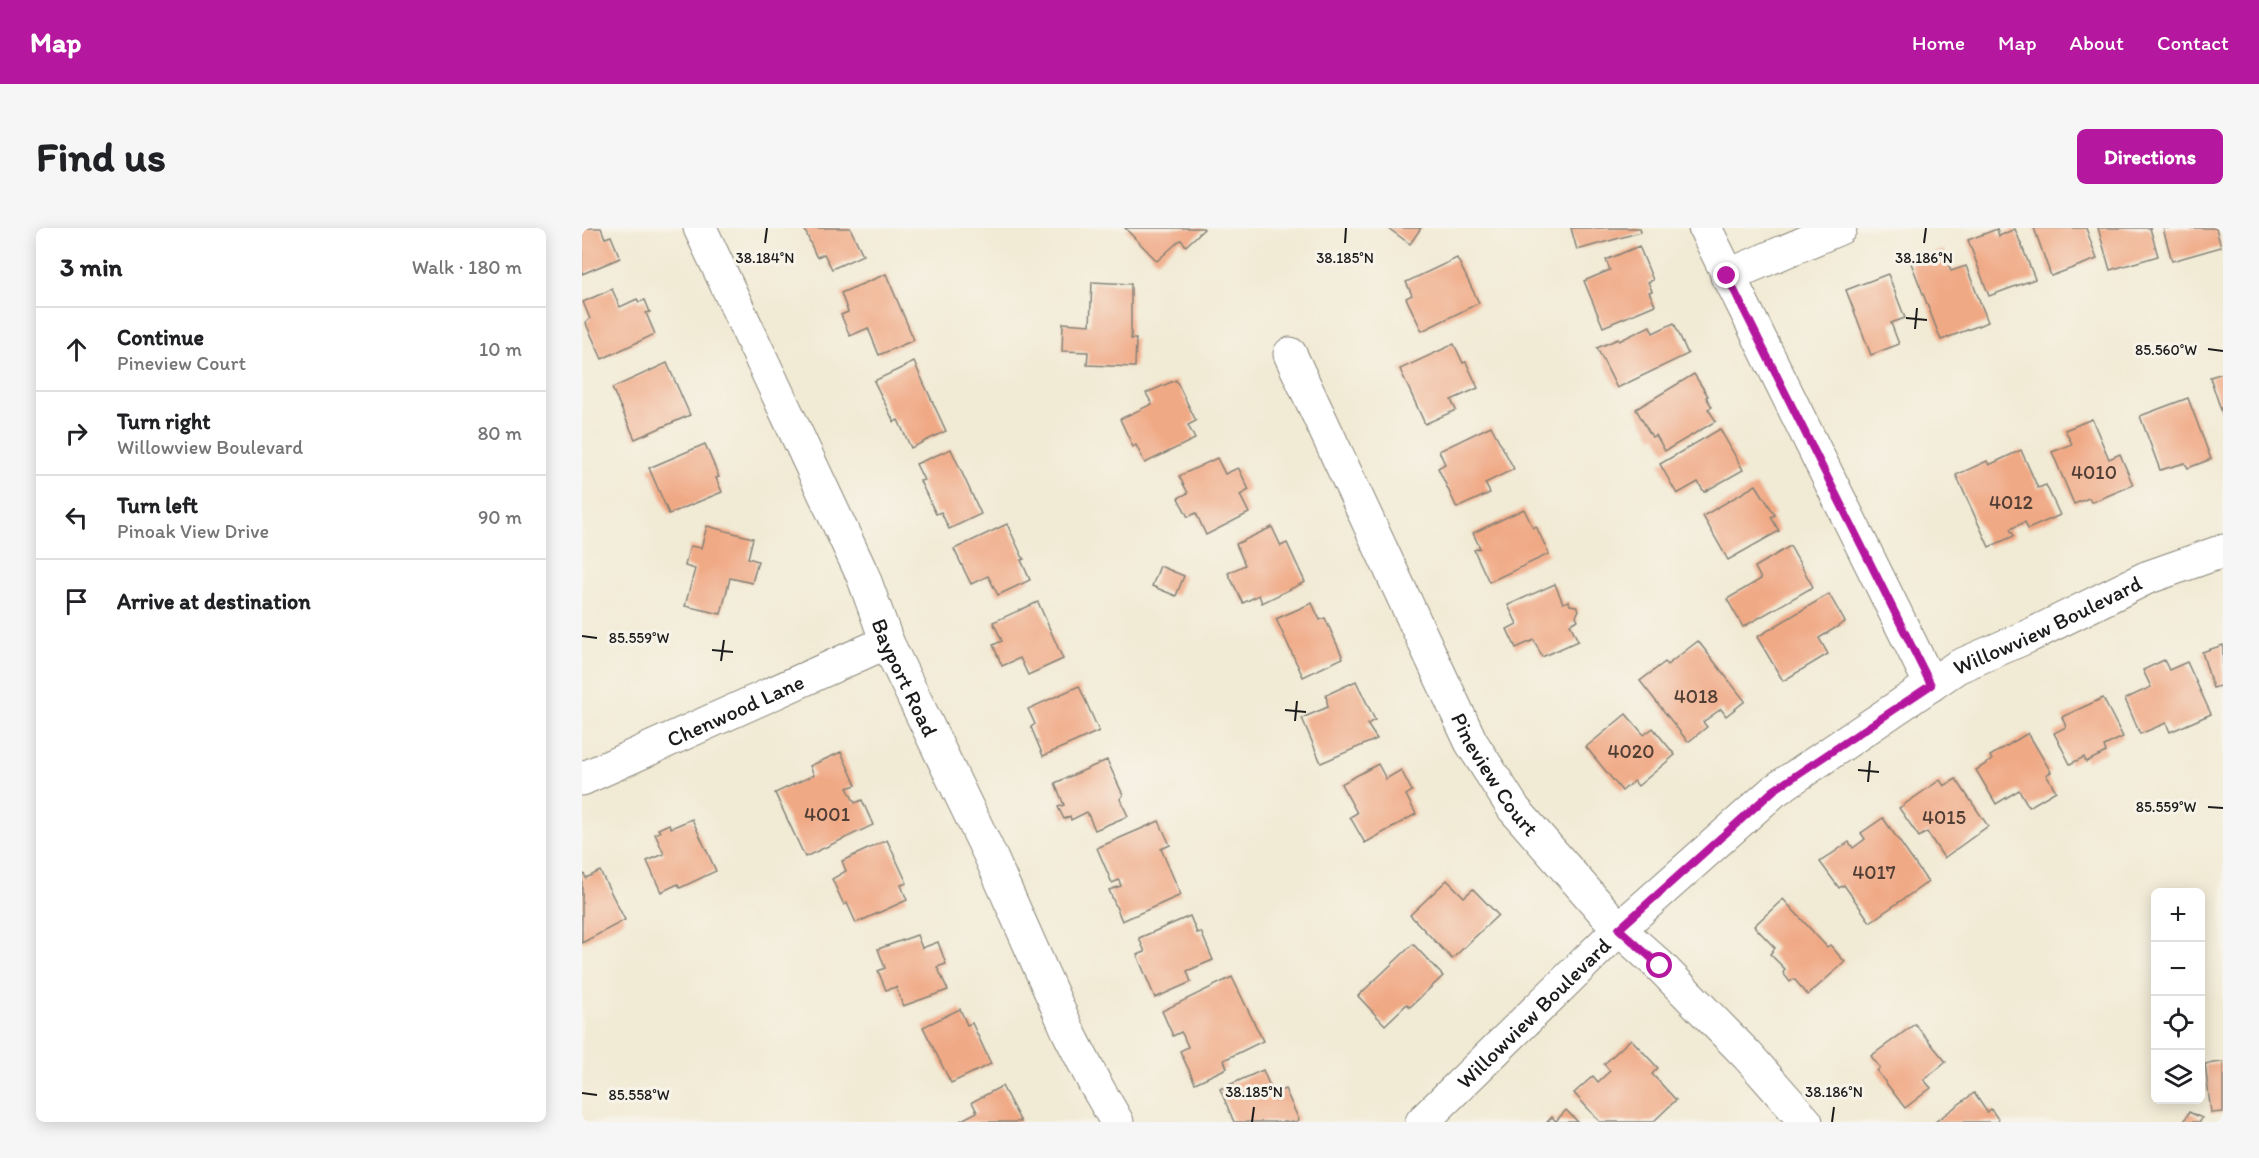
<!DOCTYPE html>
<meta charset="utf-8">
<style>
:root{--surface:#fff;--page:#f6f6f6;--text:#202124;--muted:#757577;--line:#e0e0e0;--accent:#b5179e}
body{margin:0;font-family:Itim,sans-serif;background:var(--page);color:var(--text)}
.controls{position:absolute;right:18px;bottom:18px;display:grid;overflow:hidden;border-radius:9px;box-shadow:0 3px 15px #0003}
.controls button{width:54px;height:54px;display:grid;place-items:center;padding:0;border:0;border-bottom:2px solid var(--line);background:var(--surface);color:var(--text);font:30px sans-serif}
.stop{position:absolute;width:18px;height:18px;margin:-14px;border:4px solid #b5179e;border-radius:50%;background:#fff}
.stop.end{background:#b5179e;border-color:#fff;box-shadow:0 2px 6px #0008}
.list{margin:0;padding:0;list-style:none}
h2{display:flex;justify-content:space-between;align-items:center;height:78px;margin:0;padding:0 24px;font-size:26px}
h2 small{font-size:20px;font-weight:400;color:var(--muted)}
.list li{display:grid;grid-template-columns:39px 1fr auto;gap:18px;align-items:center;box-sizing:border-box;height:84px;padding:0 24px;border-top:2px solid var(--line)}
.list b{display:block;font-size:22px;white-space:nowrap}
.list p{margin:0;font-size:20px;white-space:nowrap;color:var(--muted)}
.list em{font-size:20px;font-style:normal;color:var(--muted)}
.icon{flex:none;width:33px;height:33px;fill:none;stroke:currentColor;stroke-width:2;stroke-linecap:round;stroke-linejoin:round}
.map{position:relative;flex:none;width:1641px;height:894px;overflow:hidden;border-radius:9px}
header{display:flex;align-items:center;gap:36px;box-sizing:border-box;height:84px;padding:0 30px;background:var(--accent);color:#fff}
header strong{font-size:28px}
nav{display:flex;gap:33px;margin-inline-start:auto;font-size:21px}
.intro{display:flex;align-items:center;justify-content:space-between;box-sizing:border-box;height:144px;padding:0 36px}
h1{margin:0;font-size:42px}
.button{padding:15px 27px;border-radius:9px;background:var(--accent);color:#fff;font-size:21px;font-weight:700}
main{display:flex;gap:36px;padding:0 36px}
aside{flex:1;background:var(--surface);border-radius:9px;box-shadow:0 3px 15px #0003}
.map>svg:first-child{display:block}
</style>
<header>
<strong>Map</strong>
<nav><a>Home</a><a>Map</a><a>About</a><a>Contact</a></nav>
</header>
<div class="intro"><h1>Find us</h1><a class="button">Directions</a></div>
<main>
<aside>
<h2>3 min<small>Walk · 180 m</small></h2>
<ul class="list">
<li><svg class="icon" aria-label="ahead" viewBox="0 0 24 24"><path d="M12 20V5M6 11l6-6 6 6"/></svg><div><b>Continue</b><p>Pineview Court</p></div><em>10 m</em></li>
<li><svg class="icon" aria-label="right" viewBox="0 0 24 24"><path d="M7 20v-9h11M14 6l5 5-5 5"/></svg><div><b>Turn right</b><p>Willowview Boulevard</p></div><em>80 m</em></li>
<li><svg class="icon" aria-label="left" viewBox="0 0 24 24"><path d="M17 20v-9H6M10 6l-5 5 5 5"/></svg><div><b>Turn left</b><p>Pinoak View Drive</p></div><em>90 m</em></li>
<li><svg class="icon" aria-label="arrive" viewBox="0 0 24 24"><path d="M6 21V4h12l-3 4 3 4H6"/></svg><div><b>Arrive at destination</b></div></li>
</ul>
</aside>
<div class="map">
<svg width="1641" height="894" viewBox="0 0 1641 894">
<rect width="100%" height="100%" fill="#f7f3e8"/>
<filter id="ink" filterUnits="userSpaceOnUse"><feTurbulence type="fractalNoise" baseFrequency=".0167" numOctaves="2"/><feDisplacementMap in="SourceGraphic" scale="12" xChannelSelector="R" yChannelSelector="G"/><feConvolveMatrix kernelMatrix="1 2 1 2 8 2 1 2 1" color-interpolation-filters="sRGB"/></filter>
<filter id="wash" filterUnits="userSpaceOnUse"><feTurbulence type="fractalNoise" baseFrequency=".008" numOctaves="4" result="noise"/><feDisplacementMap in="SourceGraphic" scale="24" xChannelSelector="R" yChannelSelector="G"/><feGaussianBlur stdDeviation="1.35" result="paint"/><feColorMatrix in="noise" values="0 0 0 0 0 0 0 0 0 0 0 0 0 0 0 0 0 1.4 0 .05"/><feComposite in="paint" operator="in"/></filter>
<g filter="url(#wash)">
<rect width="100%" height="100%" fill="#f1ead4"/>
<g id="blocks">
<g fill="#f0a985">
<path d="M0 0H19L23 10 29 8 38 30 0 46Z"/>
<path d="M222 0H268L281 27 250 41 242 26 235 29 234 28Z"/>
<path d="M543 0H621L622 1 604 18 599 12 597 13 575 33Z"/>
<path d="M806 0H839L828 16Z"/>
<path d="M989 0H1058L1059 4 995 22Z"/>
<path d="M1452 0H1504L1515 31 1469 48Z"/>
<path d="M1516 0H1568L1576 28 1528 42Z"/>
<path d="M1581 0H1634L1639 19 1590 33Z"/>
<path d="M1415 1 1417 8 1433 1 1453 51 1407 68 1386 12Z"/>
<path d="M1057 18 1071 52 1066 54 1070 63 1067 64 1073 77 1021 99 1002 53 1028 42 1024 32Z"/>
<path d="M1361 22 1369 43 1384 38 1406 94 1359 112 1329 35Z"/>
<path d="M875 30 897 75 840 103 824 70 830 67 824 54Z"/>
<path d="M304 46 332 112 297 127 286 100 268 108 259 87 266 84 259 65Z"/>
<path d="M1306 46 1323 90 1309 95 1317 116 1289 127 1264 62Z"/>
<path d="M510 54 549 56V111H554L553 139 505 137 506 124 480 123 481 95 508 97Z"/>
<path d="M30 61 38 79 55 71 57 74 63 72 68 84 64 85 73 106 20 131 5 98 4 94 8 91 1 74Z"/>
<path d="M1092 95 1106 126 1035 160 1015 120 1036 111 1037 113 1068 98 1071 105Z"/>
<path d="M872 116 881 135 884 134 896 160 869 172 874 182 843 196 818 141Z"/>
<path d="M332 134 364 203 329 220 316 192 312 194 292 153Z"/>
<path d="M85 135 108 187 53 211 30 160Z"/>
<path d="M1641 145V188L1628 149Z"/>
<path d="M1112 146 1126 168 1124 169 1130 179 1126 181 1134 193 1083 223 1074 207 1070 209 1054 181Z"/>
<path d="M594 152 614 193 606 197 613 211 563 235 554 217 551 219 538 191 570 176 564 165Z"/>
<path d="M1606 170 1629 231 1606 240 1603 235 1578 242 1558 188Z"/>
<path d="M1510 191 1527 231 1538 226 1551 257 1511 274H1509L1507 270 1492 276 1470 224 1490 216 1483 202Z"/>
<path d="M909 198 932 241 903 255 908 265 875 280 856 240 863 236 857 223Z"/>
<path d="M1138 201 1161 242 1122 264 1116 254 1095 266 1078 236Z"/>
<path d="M123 216 137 249 134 250 140 264 87 286 67 240Z"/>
<path d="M369 221 399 286 367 301 359 284 354 286 338 253 342 252 334 236Z"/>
<path d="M1439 222 1456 260 1464 257 1478 287 1446 301 1443 294 1428 301 1432 308 1407 319 1374 247 1405 233 1407 237Z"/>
<path d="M635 230 643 246 656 240 657 241 667 262 658 267 667 285 624 307 614 285 606 289 596 270 606 265 597 248Z"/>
<path d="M1174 257 1193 287 1189 289 1197 303 1146 332 1121 288Z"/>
<path d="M942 281 951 300 954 298 967 326 907 354 892 322 898 320 891 305Z"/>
<path d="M425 296 440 328 442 331 439 332 448 352 416 367 406 348 389 356 372 321Z"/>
<path d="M125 298 171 310 166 330 176 333 170 355 148 350 139 386 103 378 113 341 103 338 104 333 108 318 119 320Z"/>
<path d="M690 299 699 318 705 315 723 354 680 375 677 367 661 375 646 345 663 337 654 316Z"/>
<path d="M1208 318 1231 359 1161 399 1145 371 1179 351 1173 339Z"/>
<path d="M578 338 602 348 594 368 570 358Z"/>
<path d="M973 356 981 375 987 373 988 377 994 378 997 382 994 388 996 392 988 396 996 413 960 429 952 412 934 420 925 401 935 396 926 377Z"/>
<path d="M1247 366 1263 394 1237 410 1246 426 1201 453 1175 409Z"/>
<path d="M456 374 481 431 446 447 438 430 420 438 412 419 411 417 420 413 411 394Z"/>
<path d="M730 375 738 392 743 390 761 430 721 449 694 391Z"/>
<path d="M1116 413 1163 473 1144 488 1139 481 1121 494 1125 499 1106 514 1058 453 1083 434 1085 437Z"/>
<path d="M1641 417V457L1631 460 1620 424Z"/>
<path d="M1582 432 1587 442 1605 434 1629 486 1588 504 1584 495 1558 506 1543 471 1569 459 1561 442Z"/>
<path d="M774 453 793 492 785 496 795 511 739 535 720 490 746 479 744 467Z"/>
<path d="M497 458 517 503 461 528 449 499 453 496 446 481Z"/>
<path d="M1521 470 1541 509 1522 518 1524 524 1504 534 1502 529 1488 536 1472 505 1484 499 1480 489Z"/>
<path d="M1044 486 1062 507 1071 500 1093 527 1056 558 1052 553 1040 563 1004 519Z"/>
<path d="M1446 505 1469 544 1464 547 1474 563 1447 579 1437 562 1414 576 1394 542 1410 532 1408 528Z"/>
<path d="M259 524 274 557 265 560 273 575 280 572 291 597 223 629 193 565 232 547 228 538Z"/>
<path d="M525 532 541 567 538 571 546 588 513 602 505 584 489 592 488 588 482 591 476 579 482 577 473 555Z"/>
<path d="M796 536 804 551 819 542 830 563 824 567 834 586 783 615 768 589 775 585 759 556Z"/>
<path d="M1374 551 1406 598 1362 630 1345 604 1337 609 1317 580 1358 552 1362 558Z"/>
<path d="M1301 590 1346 654 1288 694 1262 657 1257 660 1238 634 1267 614 1271 620 1283 611 1279 605Z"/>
<path d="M110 591 134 643 98 660 96 656 79 664 65 633 82 626 73 606 78 604 76 601 87 596 89 600Z"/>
<path d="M577 593 588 617 579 621 599 667 540 693 527 662 539 658 537 652 530 655 515 620Z"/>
<path d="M305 612 325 655 319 657 325 672 274 695 265 675 262 677 250 651 264 643 260 633Z"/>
<path d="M18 643 43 692 0 715V646H2L4 650Z"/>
<path d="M865 652 882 669 891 661 916 687 870 731 828 687Z"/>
<path d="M1201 671 1245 719 1248 717 1263 734 1226 767 1212 751 1208 754 1201 745 1203 741 1188 726 1193 720 1172 698Z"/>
<path d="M608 688 615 705 619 704 631 732 605 743 609 754 573 770 555 727 563 724 557 710Z"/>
<path d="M335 707 340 720 356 714 364 736 355 739 366 762 321 778 314 759 304 762 296 743 303 740 296 721Z"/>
<path d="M831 716 861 748 828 779 825 776 803 797 776 768Z"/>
<path d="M650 749 681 813 642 832 645 840 613 855 598 823 606 819 601 807 599 804 591 808 580 783Z"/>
<path d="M378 781 385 797 390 795 409 836 369 855 341 799Z"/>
<path d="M1333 796 1364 834 1342 852 1349 860 1323 880 1295 843 1298 840 1289 828Z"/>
<path d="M1049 811 1076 840 1070 846 1094 872 1071 894H1018L992 865 1011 848 1016 854 1028 843 1022 836Z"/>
<path d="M1641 834V884L1629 885 1623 836Z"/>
<path d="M681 842 691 866 703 861 717 892 713 894H652L638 861Z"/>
<path d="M420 858 439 894H376L395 884 390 874Z"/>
<path d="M1392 865 1405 884 1409 881 1418 894H1353Z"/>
<path d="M984 882 996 894H965L970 889 974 893Z"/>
<path d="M1607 884 1620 890 1618 894H1602Z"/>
</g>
</g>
</g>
<g filter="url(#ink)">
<use href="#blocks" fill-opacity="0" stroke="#868378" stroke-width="1.5"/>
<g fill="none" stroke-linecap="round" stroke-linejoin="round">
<defs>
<g id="minor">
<path id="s1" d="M118 0 281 348 305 414 408 627 487 805 512 854 535 894"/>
<path d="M1123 0 1349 457"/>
<path d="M1145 48 1258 0"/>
<path id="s2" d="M708 126 889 514 932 581 1037 701 1078 738 1166 828 1224 894"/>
<path id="s3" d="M0 551 305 414"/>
<path id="s4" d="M840 894 1037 701 1192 563 1375 439 1449 407 1564 350 1641 323"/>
</g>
</defs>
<use href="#minor" stroke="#868378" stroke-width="35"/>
<use href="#minor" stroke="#fff" stroke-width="33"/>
</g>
</g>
<g fill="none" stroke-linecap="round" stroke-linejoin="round" filter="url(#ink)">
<path stroke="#b5179e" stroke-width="8" d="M1078 738 1037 701 1192 562 1349 457 1145 48"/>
</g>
<path fill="none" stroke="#1c1c1c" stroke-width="2" d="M183 15 185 0M763 15 764 0M1342 15 1344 0M1324 90 1345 92M1333 101 1335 80M1626 121 1641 123M0 408 15 410M130 422 151 424M139 433 142 412M703 482 724 484M713 493 715 473M1276 542 1297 544M1286 554 1288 533M1626 579 1641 580M0 865 15 867M670 894 672 879M1250 894 1252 879"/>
<g text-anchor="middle" stroke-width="6" stroke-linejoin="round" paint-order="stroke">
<g font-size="20" fill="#513f36">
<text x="1512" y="251">4010</text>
<text x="1429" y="281">4012</text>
<text x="1114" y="475">4018</text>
<text x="1049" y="530">4020</text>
<text x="245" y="593">4001</text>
<text x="1362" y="596">4015</text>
<text x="1292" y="651">4017</text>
</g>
<g font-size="22" fill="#1c1c1c" stroke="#f7f3e8">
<text dy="8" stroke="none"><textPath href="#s4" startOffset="804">Willowview Boulevard</textPath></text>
<text dy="8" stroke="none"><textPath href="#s1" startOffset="494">Bayport Road</textPath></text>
<text dy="8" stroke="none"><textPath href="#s3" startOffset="168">Chenwood Lane</textPath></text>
<text dy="8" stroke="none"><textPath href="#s2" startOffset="468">Pineview Court</textPath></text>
<text dy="8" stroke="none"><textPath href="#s4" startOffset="156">Willowview Boulevard</textPath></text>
</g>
</g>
<g font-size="15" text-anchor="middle" fill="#1c1c1c" stroke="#f7f3e8" stroke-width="6" stroke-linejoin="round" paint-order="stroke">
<text x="183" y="35">38.184°N</text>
<text x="763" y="35">38.185°N</text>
<text x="1342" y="35">38.186°N</text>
<text x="1584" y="127">85.560°W</text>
<text x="57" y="415">85.559°W</text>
<text x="1584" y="584">85.559°W</text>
<text x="672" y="869">38.185°N</text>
<text x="1252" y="869">38.186°N</text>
<text x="57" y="872">85.558°W</text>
</g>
</svg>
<div class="controls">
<button>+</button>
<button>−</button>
<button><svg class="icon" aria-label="locate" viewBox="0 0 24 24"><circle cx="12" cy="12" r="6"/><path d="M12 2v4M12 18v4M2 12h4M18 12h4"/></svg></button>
<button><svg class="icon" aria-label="layers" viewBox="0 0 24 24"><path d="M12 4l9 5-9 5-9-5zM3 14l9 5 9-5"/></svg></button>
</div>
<div class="stop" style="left:1078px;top:738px"></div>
<div class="stop end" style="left:1145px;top:48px"></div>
</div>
</main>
